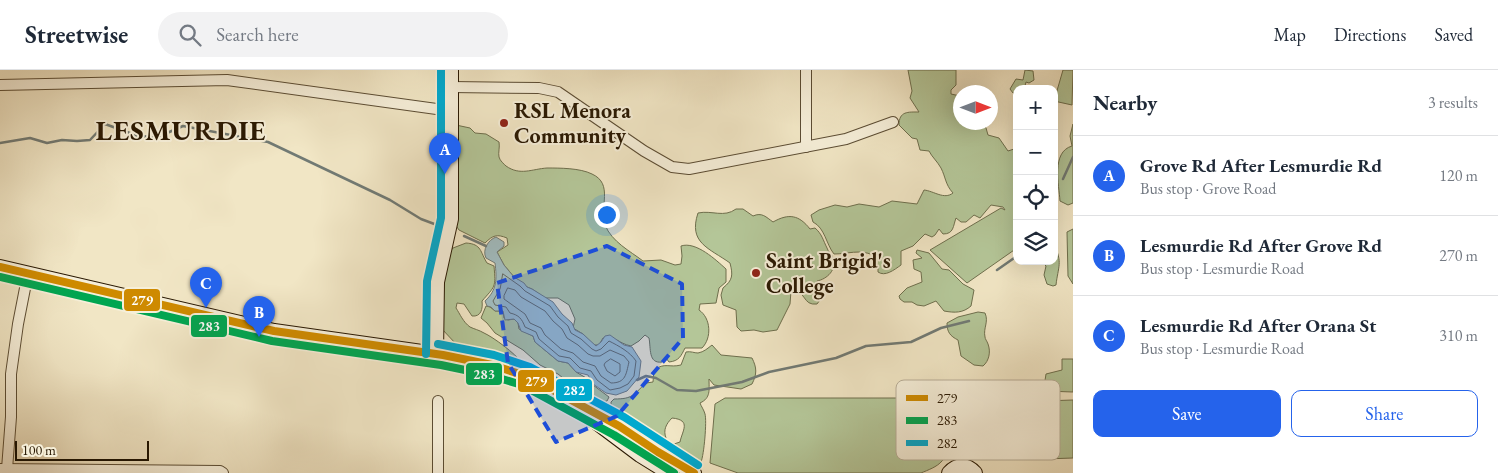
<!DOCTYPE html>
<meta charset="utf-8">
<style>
:root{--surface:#fff;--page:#f2f2f3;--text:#1f2937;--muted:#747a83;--line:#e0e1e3;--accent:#2563eb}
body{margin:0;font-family:"EB Garamond",serif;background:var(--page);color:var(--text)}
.controls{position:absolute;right:15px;top:15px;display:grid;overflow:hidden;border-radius:10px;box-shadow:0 5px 20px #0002}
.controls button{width:45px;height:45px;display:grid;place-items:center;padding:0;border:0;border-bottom:1px solid var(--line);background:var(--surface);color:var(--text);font:25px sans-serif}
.compass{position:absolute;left:953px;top:15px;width:45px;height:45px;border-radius:50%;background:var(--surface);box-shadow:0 5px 20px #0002;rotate:90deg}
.scale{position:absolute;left:15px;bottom:12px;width:134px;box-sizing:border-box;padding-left:5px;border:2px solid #291802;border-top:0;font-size:14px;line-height:18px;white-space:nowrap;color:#291802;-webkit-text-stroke:4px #f6efd9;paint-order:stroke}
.you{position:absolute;left:606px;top:144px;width:18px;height:18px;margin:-12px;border:4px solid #fff;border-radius:50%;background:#1a73e8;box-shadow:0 0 0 8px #1a73e833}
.badge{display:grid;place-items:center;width:32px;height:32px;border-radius:50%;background:var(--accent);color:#fff;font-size:16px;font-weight:700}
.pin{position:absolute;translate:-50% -41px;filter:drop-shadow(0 1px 2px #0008)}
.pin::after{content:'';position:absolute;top:26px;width:18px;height:15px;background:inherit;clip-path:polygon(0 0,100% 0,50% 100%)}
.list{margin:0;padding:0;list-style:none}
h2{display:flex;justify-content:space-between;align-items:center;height:65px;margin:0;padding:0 20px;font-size:21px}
h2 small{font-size:16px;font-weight:400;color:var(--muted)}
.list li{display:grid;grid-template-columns:32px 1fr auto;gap:15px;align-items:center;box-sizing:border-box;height:80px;padding:0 20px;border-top:1px solid var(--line)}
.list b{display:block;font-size:19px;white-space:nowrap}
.list p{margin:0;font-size:16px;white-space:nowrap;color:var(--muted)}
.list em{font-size:16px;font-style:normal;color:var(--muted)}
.actions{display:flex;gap:10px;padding:15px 20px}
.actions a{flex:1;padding:11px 0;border:1px solid var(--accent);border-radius:10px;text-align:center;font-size:18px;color:var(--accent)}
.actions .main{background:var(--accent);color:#fff}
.icon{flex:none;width:28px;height:28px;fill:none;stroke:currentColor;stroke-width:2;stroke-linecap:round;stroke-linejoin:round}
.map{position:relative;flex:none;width:1073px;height:403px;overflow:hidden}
header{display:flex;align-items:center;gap:30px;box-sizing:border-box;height:70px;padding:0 25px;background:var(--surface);border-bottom:1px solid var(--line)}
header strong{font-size:24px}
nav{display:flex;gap:28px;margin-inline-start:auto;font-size:18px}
.search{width:350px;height:45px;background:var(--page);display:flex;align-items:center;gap:12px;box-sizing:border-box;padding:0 18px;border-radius:28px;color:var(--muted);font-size:19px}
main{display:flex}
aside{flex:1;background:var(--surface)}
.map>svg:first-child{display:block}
</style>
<header>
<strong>Streetwise</strong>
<div class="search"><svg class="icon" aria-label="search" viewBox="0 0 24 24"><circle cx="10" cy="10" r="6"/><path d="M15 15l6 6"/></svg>Search here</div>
<nav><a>Map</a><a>Directions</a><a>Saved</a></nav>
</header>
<main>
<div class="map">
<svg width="1073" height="403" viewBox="0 0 1073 403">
<rect width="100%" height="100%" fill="#f1e6c5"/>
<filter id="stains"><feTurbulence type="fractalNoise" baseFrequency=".004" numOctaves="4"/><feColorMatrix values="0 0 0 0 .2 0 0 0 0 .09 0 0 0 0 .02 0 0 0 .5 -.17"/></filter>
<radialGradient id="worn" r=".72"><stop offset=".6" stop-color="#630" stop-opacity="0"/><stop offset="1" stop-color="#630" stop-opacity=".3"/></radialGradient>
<g fill="#b4c698" stroke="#6e6f4d">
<path d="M908 0H956V15L951 20V24L960 26 961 52 982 53 986 58 988 65 999 68 1008 81 1017 78V178L967 213 930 180 1001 138 1005 140 1003 137 991 135 980 148 974 145 966 152H961L956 148C953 156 954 164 943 164L939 159 935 165 932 167 925 164 913 176 901 181V195C894 200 885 207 878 202V196L873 185C859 179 848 184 834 184 826 174 825 158 813 152L811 145 819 140 835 135 847 137 859 134 879 137 892 131 917 134 924 120C934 121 944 130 953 123 945 114 946 108 941 98 937 91 932 87 929 81L920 80 917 69 912 68 899 55C899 41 908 42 919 42L910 28 912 21Z"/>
<path d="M1025 0 1033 1 1034 10 1029 13 1026 12 1025 16 1018 17 1015 23H1013L1010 19 1016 9 1023 10Z"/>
<path d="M1063 0H1073L1072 35 1054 31Z"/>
<path d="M1073 54V133L1068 135 1060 131C1059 115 1051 82 1072 76L1070 66Z"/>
<path d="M456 55 470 58 475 63 486 64 499 72C500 77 498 83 499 87 500 91 504 94 506 96 520 106 532 99 547 98 560 98 580 98 592 104 614 114 599 137 605 155 612 172 630 181 643 191L661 190 675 195 681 194 682 186 681 176C696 171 716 190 726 199V212L719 218 716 233 700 234 699 240C711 248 712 268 702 278H685C681 286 679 291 669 292L666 288 662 292C648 294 651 278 649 268L645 265 639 271 631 276C617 273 619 267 603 268L599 275H594L583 264 573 258 575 249 569 235 558 228H545L532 219 527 217 514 207 504 195 497 182 508 175 507 168C497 164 493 165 485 173L459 160 455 154 449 113 441 101 439 95V80Z"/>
<path d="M736 139H743L753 146C762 142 766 147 773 152 789 143 799 145 810 159L815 158C822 164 823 170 827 178 828 182 832 184 833 188 837 200 827 209 817 211L820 230 817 234C802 236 807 220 791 221L790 234 777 260 763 262 754 260 741 261 737 257 736 240 723 235 721 225 723 218C733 210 733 205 730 193 709 178 688 173 698 143 712 140 724 148 736 139Z"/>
<path d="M1073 159V214L1068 206 1067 162Z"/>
<path d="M466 173C482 174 480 182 487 193L494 196C496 218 495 216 482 231 483 239 481 247 472 246L464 234 457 233 456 238C460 244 463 252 470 257 474 259 479 260 484 263 493 267 516 284 521 292H516L504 287 499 286 489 281 477 282 457 275 441 258 440 233 447 185 453 178Z"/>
<path d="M1054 175C1063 192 1058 197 1056 215L1053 216 1047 214 1044 205 1046 196 1041 191H1054Z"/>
<path d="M917 180 929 183 942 199 949 200 963 214 974 220 971 236C963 243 955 243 944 241L936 231 924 236 917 235 912 232H904L900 229 899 226 907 218 922 212 921 202 914 199 913 190 922 188 916 183Z"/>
<path d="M486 236 490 237 495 241H503L504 248 508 250 514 249 518 253 519 259 533 266 535 272 558 291 568 293 576 302 588 309 589 312 609 327 607 331 603 332 597 331 576 317 573 313 568 312 558 304 540 295 523 280 495 263 487 253 481 248Z"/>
<path d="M978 242 985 243C989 252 983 258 985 267 985 269 987 271 988 274 991 282 989 291 983 296L974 295 961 286 958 270C950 266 947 262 947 253L958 247Z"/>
<path d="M712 275 721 285 752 288C757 298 757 304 752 314L741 319 714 315 709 309C709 320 711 328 700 333 701 336 704 340 705 344 707 351 704 385 701 392H696L691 386 685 388 670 383 669 380 674 374 680 372C682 361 692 350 672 348 666 354 663 360 666 368L662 374 652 370 649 361C640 362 633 360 632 350L622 348 611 339V332L614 329C633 329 633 325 646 313L653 312 654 300C665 292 669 298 681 295L686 282C691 281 694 283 698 283 704 282 708 278 712 275Z"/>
<path d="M1062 289H1073V322L1045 321 1044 317 1046 304 1062 300Z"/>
<path d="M725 328H943L957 332C954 351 956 376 942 391 937 397 928 400 921 403H738L710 393 715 334Z"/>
<path d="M1073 330V388L1044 389 1043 331Z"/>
</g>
<path fill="#a1bcc0" stroke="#717a74" d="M496 167 504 172V176L497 182 504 195 514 207 524 213 527 217 532 219 553 232 562 244 572 253 575 260 583 264 596 276 601 272 605 266 610 265 624 275 632 277 641 291 639 307 627 321 616 325 606 323 593 314 588 305 576 302 568 293 558 291 535 272 533 266 521 261 518 253 514 249 505 250 503 241H495L491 237 487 236 485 231C497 220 497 209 495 193L486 188C482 180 488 170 496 167Z"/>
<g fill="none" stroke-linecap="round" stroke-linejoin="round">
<g stroke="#656a61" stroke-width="1">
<path d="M503 204 520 216 525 221 550 236 558 247 568 256 571 263 581 269 592 279 596 281 601 279 609 271C619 276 630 282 636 291L634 306 628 314 620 318 610 320 597 310 591 301 580 298 570 288 559 286 539 269 536 262 525 257C522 249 519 245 510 243L506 237 495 235 493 231 500 219Z"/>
<path d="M508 218 515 220 521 227 545 241 553 251 562 259 567 268 578 275 588 284 593 286H600L610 280 624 286 629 292C626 304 626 313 611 313L601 306 595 296 583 292 573 283 561 279 545 265 541 258 530 253 525 244 504 229V226Z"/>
<path d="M611 289 620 294V302L615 306 607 301 604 295 605 293Z"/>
</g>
<g stroke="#717a74" stroke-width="2.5">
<path d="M0 73 30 68 47 73 62 70 77 71 90 70 105 54 138 66 158 67 183 56 268 72 390 130 421 149 437 155"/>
<path d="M1063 109 1073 87"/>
<path d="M464 166 486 176"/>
<path d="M997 200 1017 186"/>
<path d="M637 310 646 306 656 308 677 320 696 321 742 312 769 302 836 288 866 276 911 272 941 258 969 251"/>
</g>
<defs>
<g id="street">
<path d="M806 0V77"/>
<path d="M0 15 227 10 451 41"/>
<path d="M451 17 539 18 558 22 644 81 672 97 689 99 846 69 893 52"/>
<path d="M438 331V403"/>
<path d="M0 399 220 401 223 403"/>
<path d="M7 399 11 347V304L18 254 28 203"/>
</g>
<g id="secondary">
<path d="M0 197 274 261 443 285 492 295 526 306 549 318 619 356 658 382 694 403"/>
<path d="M436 284 437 212 451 149V0"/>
<path d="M592 349 640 385 669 403"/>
<path d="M949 403C957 394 967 394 975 403"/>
</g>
</defs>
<use href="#street" stroke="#5b4c33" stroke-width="12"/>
<use href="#secondary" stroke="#291802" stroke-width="16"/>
<use href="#street" stroke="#f6efd9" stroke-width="10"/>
<use href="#secondary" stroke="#f6efd9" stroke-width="14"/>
<defs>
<path id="bus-1" d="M0 197 274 261 443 285 492 295 526 306 549 318 619 356 658 382 694 403"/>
<path id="bus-2" d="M0 207 272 271 441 295 489 305 522 315 544 327 614 365 674 403"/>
<g id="bus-3">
<path d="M438 274 494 285 530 297 624 347 698 395"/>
<path d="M426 284 427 211 441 148V0"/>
</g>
</defs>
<use href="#bus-1" stroke="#f6efd9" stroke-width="11"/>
<use href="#bus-2" stroke="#f6efd9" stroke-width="11"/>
<use href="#bus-3" stroke="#f6efd9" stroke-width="11"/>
<use href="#bus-1" stroke="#ce8a00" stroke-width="8"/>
<use href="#bus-2" stroke="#00a651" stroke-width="8"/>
<use href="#bus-3" stroke="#00a9ce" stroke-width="8"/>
</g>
<path fill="#1d4ed8" fill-opacity="0.2" stroke="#1d4ed8" stroke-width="4" stroke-dasharray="10 6" stroke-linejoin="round" d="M607 176 682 214 683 268 617 346 556 372 508 293 497 213Z"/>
<g fill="#8f2418" stroke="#f6efd9" stroke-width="2">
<circle cx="504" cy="53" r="5"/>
<circle cx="756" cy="203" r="5"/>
</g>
<g text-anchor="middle" stroke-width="4" stroke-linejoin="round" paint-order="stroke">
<g font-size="22" font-weight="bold" fill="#291802" stroke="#f6efd9" text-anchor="start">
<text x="514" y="48">RSL Menora<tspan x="514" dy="25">Community</tspan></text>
<text x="766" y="198">Saint Brigid's<tspan x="766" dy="25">College</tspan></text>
</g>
<g font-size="28" font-weight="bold" letter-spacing="1" fill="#291802" stroke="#f6efd9">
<text x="181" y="70">LESMURDIE</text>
</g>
</g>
<rect x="896" y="310" width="164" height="80" rx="8" fill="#f6efd9" stroke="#b8ae98" stroke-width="1"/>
<rect x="906" y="325" width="22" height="6" fill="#ce8a00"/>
<rect x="906" y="347" width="22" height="7" fill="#00a651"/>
<rect x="906" y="370" width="22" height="6" fill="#00a9ce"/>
<g font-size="14" fill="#291802">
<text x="937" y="333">279</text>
<text x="937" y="355">283</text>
<text x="937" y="378">282</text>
</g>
<g stroke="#f6efd9" stroke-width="2">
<rect x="123" y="218" width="38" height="24" rx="5" fill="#ce8a00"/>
<rect x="190" y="244" width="38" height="24" rx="5" fill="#00a651"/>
<rect x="465" y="292" width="38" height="24" rx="5" fill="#00a651"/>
<rect x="517" y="299" width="38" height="24" rx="5" fill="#ce8a00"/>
<rect x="555" y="308" width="38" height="24" rx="5" fill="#00a9ce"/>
</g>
<g font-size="14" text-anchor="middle" font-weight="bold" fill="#fff">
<text x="142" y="235">279</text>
<text x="209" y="261">283</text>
<text x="484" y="309">283</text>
<text x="536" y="316">279</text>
<text x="574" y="325">282</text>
</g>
<rect width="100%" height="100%" filter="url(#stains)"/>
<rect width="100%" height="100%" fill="url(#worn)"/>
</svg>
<div class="controls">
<button>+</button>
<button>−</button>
<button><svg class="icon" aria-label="locate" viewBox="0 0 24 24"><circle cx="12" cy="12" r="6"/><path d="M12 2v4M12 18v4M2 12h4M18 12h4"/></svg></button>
<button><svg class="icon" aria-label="layers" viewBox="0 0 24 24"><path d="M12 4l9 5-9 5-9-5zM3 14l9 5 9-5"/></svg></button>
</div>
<svg class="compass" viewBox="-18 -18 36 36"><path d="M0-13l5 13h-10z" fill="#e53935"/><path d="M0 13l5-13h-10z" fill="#747a83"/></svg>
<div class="scale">100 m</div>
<div class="you"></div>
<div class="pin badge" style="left:445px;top:104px">A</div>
<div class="pin badge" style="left:259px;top:267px">B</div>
<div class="pin badge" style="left:206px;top:238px">C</div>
</div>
<aside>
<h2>Nearby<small>3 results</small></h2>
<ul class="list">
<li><span class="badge">A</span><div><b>Grove Rd After Lesmurdie Rd</b><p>Bus stop · Grove Road</p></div><em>120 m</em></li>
<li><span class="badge">B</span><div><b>Lesmurdie Rd After Grove Rd</b><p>Bus stop · Lesmurdie Road</p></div><em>270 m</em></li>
<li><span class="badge">C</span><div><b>Lesmurdie Rd After Orana St</b><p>Bus stop · Lesmurdie Road</p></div><em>310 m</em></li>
</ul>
<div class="actions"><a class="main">Save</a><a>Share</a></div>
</aside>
</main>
